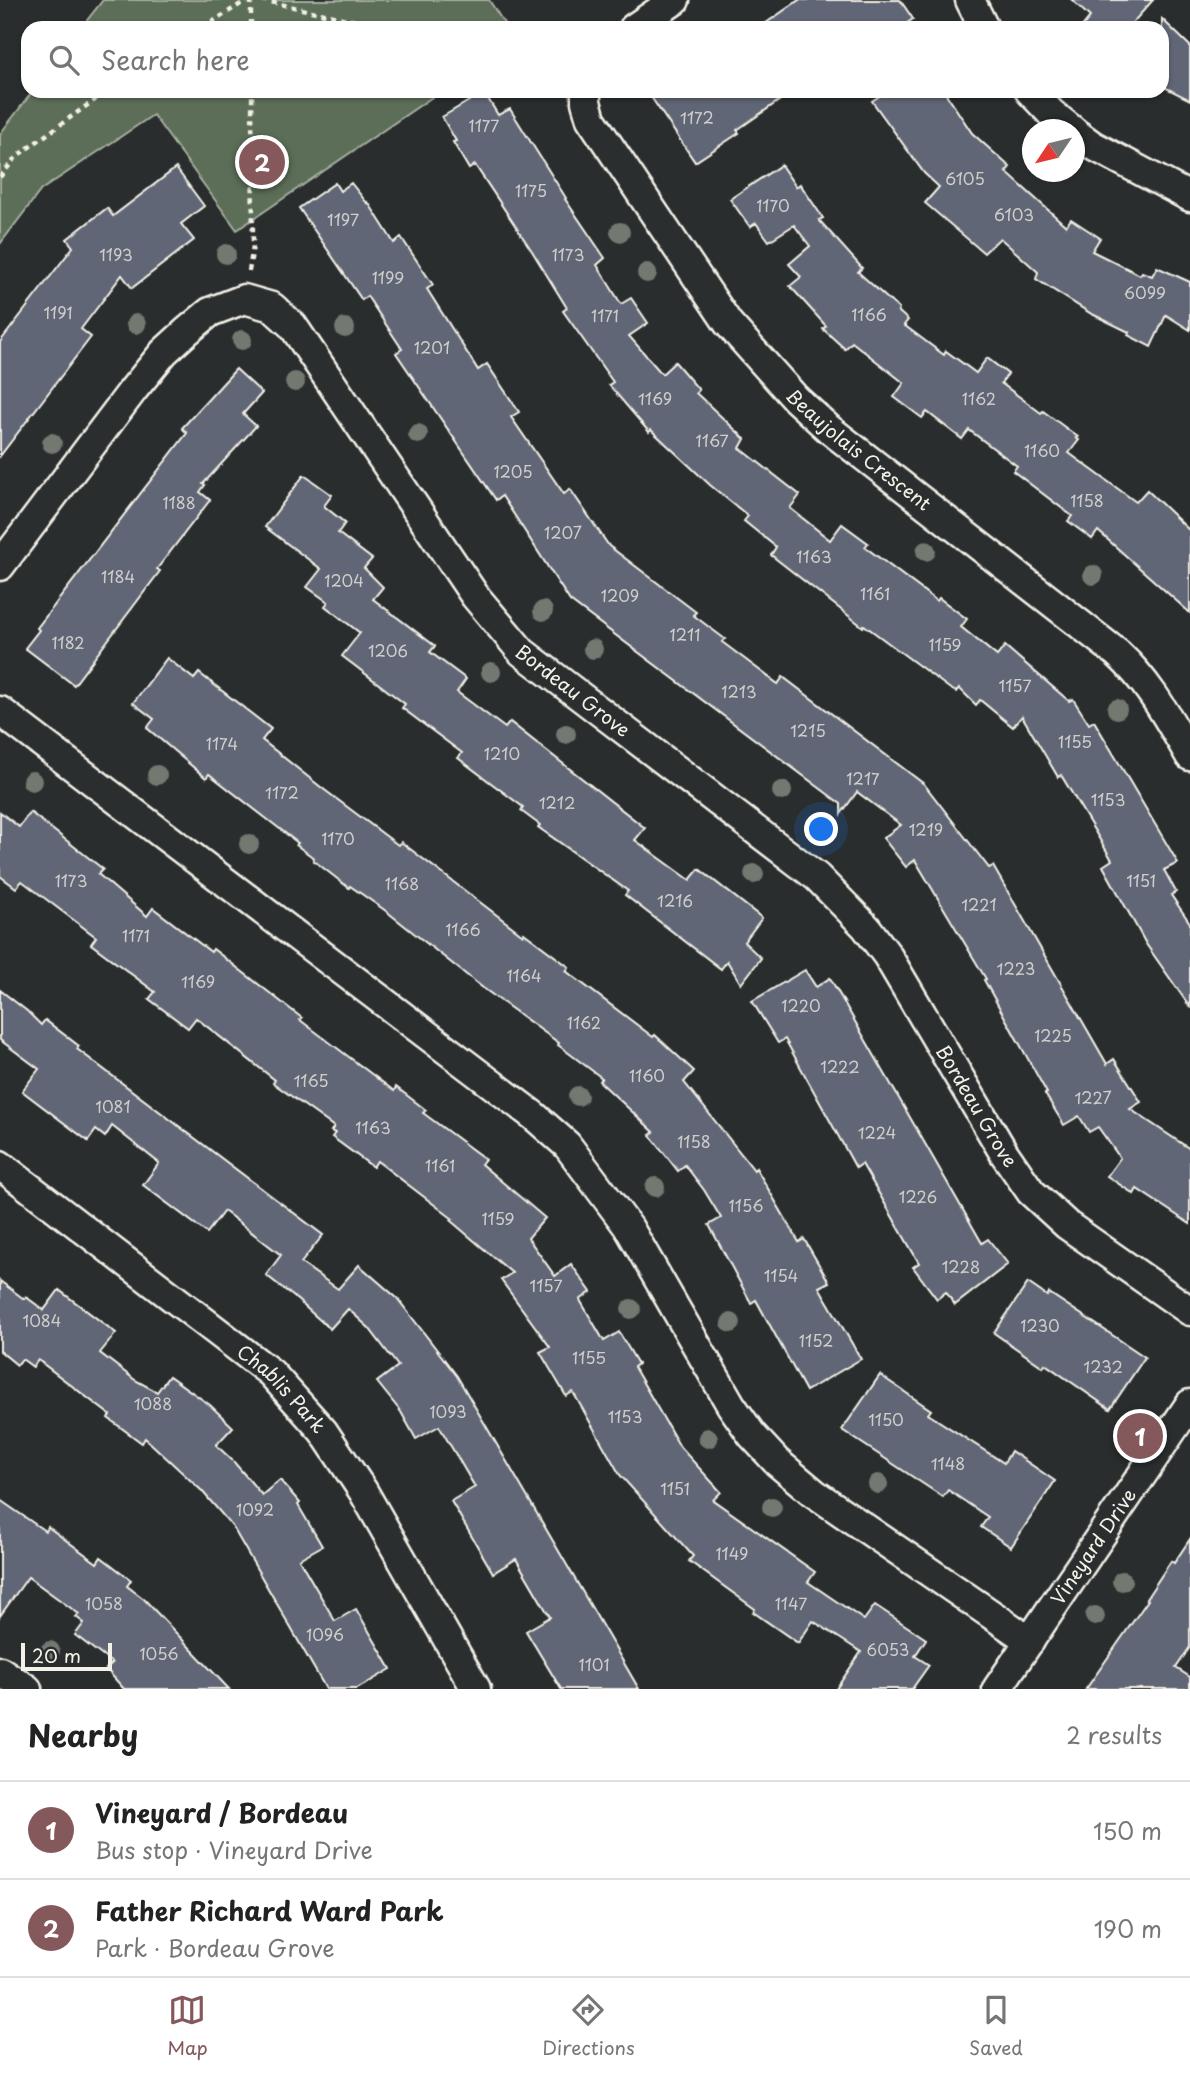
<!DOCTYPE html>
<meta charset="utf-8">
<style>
:root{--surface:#fff;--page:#f2f2f2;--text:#222;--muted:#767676;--line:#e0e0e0;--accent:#85585c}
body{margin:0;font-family:"Playpen Sans",sans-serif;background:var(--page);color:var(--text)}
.compass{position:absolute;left:1022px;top:119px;width:63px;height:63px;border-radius:50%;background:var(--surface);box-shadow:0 2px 5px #0004;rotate:235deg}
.scale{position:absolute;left:21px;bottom:18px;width:91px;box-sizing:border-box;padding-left:7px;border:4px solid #f4f1e8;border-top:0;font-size:19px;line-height:24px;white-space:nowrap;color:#f4f1e8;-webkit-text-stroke:5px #2a2d2e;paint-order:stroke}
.you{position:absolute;left:822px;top:830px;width:24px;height:24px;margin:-18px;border:5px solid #fff;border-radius:50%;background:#1a73e8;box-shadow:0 0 0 10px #1a73e833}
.badge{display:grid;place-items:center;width:46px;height:46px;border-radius:50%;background:var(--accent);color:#fff;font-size:23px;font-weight:700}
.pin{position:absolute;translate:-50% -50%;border:4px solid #fff;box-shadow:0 2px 7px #0006}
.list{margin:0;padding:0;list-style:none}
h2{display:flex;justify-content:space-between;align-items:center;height:91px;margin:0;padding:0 28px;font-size:30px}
h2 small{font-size:23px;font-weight:400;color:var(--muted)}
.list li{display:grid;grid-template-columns:46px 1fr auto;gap:21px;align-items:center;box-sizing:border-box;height:98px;padding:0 28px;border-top:2px solid var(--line)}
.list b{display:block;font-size:26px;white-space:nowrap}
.list p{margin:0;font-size:23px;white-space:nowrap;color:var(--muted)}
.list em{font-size:23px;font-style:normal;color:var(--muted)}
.icon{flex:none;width:38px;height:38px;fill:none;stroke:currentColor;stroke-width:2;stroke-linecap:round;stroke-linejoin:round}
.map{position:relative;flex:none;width:1190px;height:1689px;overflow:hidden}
.search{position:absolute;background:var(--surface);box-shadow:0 2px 5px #0004;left:21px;right:21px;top:21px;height:77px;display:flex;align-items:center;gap:18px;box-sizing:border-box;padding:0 24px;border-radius:21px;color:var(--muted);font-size:26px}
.sheet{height:287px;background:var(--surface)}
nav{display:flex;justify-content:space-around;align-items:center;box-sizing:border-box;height:98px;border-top:2px solid var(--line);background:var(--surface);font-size:19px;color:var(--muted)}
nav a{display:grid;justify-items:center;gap:4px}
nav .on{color:var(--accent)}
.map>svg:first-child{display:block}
</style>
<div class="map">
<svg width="1190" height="1689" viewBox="0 0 1190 1689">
<rect width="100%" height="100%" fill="#2a2d2e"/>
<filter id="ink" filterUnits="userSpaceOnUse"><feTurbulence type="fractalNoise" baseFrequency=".0143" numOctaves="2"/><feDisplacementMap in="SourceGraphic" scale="14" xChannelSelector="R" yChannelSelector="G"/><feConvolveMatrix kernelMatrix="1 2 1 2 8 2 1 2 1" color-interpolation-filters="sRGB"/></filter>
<g filter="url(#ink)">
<g fill="#5b6e59" stroke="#a8b0a0" stroke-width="2">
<path d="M103 0H489L507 28H81Z"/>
<path d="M33 91H441L237 230 153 115 41 190 0 244V134Z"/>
</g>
<g fill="#606675" stroke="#f4f1e8" stroke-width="2">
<path d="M799 0H900L913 19 900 28H759Z"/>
<path d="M1072 0H1153L1128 28H1081L1090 17Z"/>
<path d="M1162 19 1190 46V100L1162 86Z"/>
<path d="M647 91H793L737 130 739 133 695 162Z"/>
<path d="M887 91H944L972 133 1010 167 1006 172 1066 226 1071 219 1100 238 1092 251 1140 275 1142 272 1152 276 1157 267 1190 282V330L1166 315 1151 347 1128 335 1129 332 1090 313 1036 279 1038 272 1000 238 984 253 925 203 939 187 924 173 872 101Z"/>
<path d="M484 92 498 115 510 109 566 198 565 199 605 258 597 265 621 304 631 298 648 323 629 336 662 374 675 362 699 390 696 393 745 439 740 448 800 495 790 508 830 540 842 524 868 543 865 547 937 601 939 598 967 619 961 627 997 656 1005 646 1069 701 1073 699 1089 724 1094 721 1178 863 1164 870 1176 892 1171 895 1190 923V1007L1146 944 1103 866 1112 860 1061 775 1058 777 1022 716 1013 727 980 700 976 705 959 688 956 692 949 688 864 625 863 627 771 555 776 547 744 521 748 516 710 485 651 430 649 432 609 385 613 382 563 311 567 308 532 251 475 165 469 169 453 142 456 141 442 117Z"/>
<path d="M781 165 796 187 800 184 823 218 819 220 862 268 858 272 899 309 898 311 908 320 904 325 944 355 946 351 976 373 987 358 1008 374 1001 383 1041 413 1043 411 1078 437 1076 438 1079 440 1069 453 1136 502 1147 490 1190 531V613L1098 531 1092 539 1068 521 1072 516 1013 471 1017 466 969 430 962 439 927 412 922 418 894 397 904 383 852 342 845 349 823 329 826 326 790 286 801 277 789 264 810 246 794 225 769 241 756 223 750 227 730 199Z"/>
<path d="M176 168 204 206 181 224 194 240 132 288 122 275 81 329 91 337 0 456V342L73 247 67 239 107 208 113 216Z"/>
<path d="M335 183 340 191 351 183 367 203 368 202 394 243 401 237 433 285 427 289 478 370 487 364 519 412 511 417 564 494 570 489 609 546 696 612 693 615 725 639 722 642 778 684 783 677 924 784 989 868 993 866 1107 1064 1114 1059 1141 1102 1130 1109 1190 1149V1224L1137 1189 1134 1194 1107 1176 1120 1158 1098 1127 1089 1132 1079 1116 1064 1125 1045 1094 1047 1093 984 980 986 979 915 860 906 867 883 838 901 825 857 792 841 814V804L570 601 502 496 496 500 396 353 402 349 367 296 362 300 299 208Z"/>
<path d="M236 369 262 393 243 414 256 426 203 484 205 485 200 492 210 500 157 569 160 571 74 685 25 648 39 630 37 628 187 433 182 428Z"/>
<path d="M304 475 332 495 324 506 345 523 338 533 372 559 364 568 383 587 373 599 435 646 430 652 466 679 457 692 505 728 510 722 645 828 635 840 690 880 699 869 762 918 744 942 761 958 741 984 727 961 721 969 625 895 628 891 538 827 540 825 521 811 523 807 458 758 462 753 402 708 405 704 342 656 360 633 325 606 328 602 307 587 321 569 265 527Z"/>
<path d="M167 658 194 679 199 673 271 729 262 740 322 788 398 845 401 842 523 935 524 933 569 967 566 971 653 1037 655 1035 694 1071 684 1082 754 1170 756 1168 799 1242 804 1239 829 1282 819 1287 861 1359 806 1391 756 1300 751 1303 709 1225 721 1218 704 1190 685 1165 678 1171 650 1135 654 1132 599 1081 602 1078 558 1045 559 1043 483 988 386 911 350 886 349 888 313 860 314 858 296 845 298 843 209 774 206 778 147 728 154 719 133 703Z"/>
<path d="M0 812 19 827 30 812 103 869 98 874 147 916 153 908 211 952 213 949 302 1018 300 1020 394 1091 396 1087 426 1110 423 1113 485 1159 481 1164 545 1218 528 1238 555 1276 571 1264 591 1292 580 1300 604 1341 619 1332 638 1364 634 1367 680 1447 721 1492 713 1500 815 1572 808 1582 864 1620 875 1605 926 1639 915 1656 929 1665 912 1689H836L861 1652 813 1621 798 1643 753 1612 755 1609 689 1561 693 1556 620 1475 573 1392 566 1396 540 1352 550 1347 501 1280 512 1273 451 1221 453 1219 377 1161 373 1167 332 1137 335 1133 331 1131 334 1127 273 1083 275 1080 196 1018 188 1028 149 999 155 992 91 944 96 937 22 881 16 888 0 876Z"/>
<path d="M805 970 816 987 830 978 982 1243 988 1239 1008 1264 955 1305 946 1292 937 1299 913 1267 919 1263 862 1164 856 1168 785 1039 778 1043 752 1001Z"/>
<path d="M0 990 27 1011 41 1025 45 1020 79 1046 77 1049 323 1235 301 1263 338 1289 359 1265 397 1298 457 1376 639 1689H561L526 1631 550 1617 516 1559 493 1573 451 1501 475 1487 439 1426 416 1439 401 1412 377 1382 398 1366 369 1328 348 1309 330 1329 294 1297 266 1275 281 1255 224 1211 207 1233 143 1185 159 1163 112 1126 105 1137 96 1130 88 1141 22 1091 39 1069 0 1040Z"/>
<path d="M0 1281 24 1299 26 1297 44 1310 59 1290 116 1333 100 1353 135 1380 157 1392 169 1376 210 1405 233 1427 216 1445 233 1461 262 1495 280 1480 300 1503 298 1505 322 1546 299 1559 335 1621 356 1609 391 1669 357 1689H326L232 1526 202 1491 145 1438 142 1443 108 1418 110 1415 38 1360 33 1367 22 1359 17 1365 0 1351Z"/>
<path d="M1028 1283 1047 1296 1049 1293 1145 1357 1110 1409 1045 1364 1043 1367 994 1333Z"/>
<path d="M880 1375 931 1410 928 1414 1004 1463 1011 1451 1055 1481 1011 1547 981 1527 988 1517 948 1490 943 1497 842 1430Z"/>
<path d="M0 1500 45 1531 48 1527 97 1563 101 1557 131 1580 127 1586 144 1599 229 1689H124L106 1669 112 1663 75 1635 84 1623 76 1617 79 1614 28 1577 0 1616Z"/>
<path d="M1190 1539V1647L1176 1668 1190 1677V1689H1086L1148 1600 1146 1599 1171 1561 1174 1563Z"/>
</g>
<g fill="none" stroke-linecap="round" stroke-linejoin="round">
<defs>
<g id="street">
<path d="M970 0 984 28"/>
<path d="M634 28 675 0"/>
<path id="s1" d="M586 91V102L591 119 728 323 796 399 829 429 1117 653C1149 682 1168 718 1190 756"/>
<path d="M1030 91 1051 113 1072 130"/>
<path d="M1074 132 1092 145 1190 197"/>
<path id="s2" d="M0 566 133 390 164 352 186 332 210 312 244 299 272 307 293 326 475 596 522 652 817 877 866 927 887 955 1004 1153 1031 1192 1067 1225 1190 1311"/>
<path d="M0 711 534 1116 567 1145 629 1228 731 1405 752 1435 777 1462 814 1493 1030 1641"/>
<path id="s3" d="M0 1165 271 1373 323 1431 363 1491 476 1689"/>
<path d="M0 1671 27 1689"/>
<path id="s4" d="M997 1689 1190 1404"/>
</g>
</defs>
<use href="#street" stroke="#f4f1e8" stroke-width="33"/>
<g stroke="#f4f1e8" stroke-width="4.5" stroke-dasharray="5 5" stroke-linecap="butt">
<path d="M251 0V28"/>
<path d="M262 0 387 28"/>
<path d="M203 28 247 0"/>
<path d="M0 177 17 156 107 91"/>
<path d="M249 271 253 246 252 91"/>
</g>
<use href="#street" stroke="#2a2d2e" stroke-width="28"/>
</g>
<g fill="#737871">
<circle cx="620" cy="232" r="10"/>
<circle cx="226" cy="254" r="10"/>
<circle cx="647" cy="273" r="10"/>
<circle cx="136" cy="324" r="10"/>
<circle cx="345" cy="328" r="10"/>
<circle cx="242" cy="340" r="10"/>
<circle cx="295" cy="382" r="10"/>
<circle cx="418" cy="434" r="10"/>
<circle cx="52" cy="443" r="10"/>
<circle cx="926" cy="551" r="10"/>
<circle cx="1093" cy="575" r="10"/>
<circle cx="543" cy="611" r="10"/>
<circle cx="593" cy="649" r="10"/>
<circle cx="491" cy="672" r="10"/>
<circle cx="1117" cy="709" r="10"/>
<circle cx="566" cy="734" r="10"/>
<circle cx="157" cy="775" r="10"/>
<circle cx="32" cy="781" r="10"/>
<circle cx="782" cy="791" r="10"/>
<circle cx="249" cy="844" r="10"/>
<circle cx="754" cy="874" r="10"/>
<circle cx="578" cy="1096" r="10"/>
<circle cx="655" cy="1187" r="10"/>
<circle cx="631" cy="1309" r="10"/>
<circle cx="731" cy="1323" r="10"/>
<circle cx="708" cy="1438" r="10"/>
<circle cx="878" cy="1484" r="10"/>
<circle cx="772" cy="1507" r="10"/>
<circle cx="1122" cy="1581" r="10"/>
<circle cx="1095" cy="1616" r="10"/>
<circle cx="50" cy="1651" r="10"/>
</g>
</g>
<g text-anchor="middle" stroke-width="5" stroke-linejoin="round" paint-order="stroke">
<g font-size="16" fill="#cfcecb">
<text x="697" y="124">1172</text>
<text x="484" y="132">1177</text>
<text x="965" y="185">6105</text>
<text x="531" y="197">1175</text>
<text x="773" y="212">1170</text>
<text x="1014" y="221">6103</text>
<text x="343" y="226">1197</text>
<text x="116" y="261">1193</text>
<text x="568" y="261">1173</text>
<text x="388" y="284">1199</text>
<text x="1145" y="299">6099</text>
<text x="58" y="319">1191</text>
<text x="869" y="321">1166</text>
<text x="605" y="322">1171</text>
<text x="432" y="354">1201</text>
<text x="655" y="405">1169</text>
<text x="979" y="405">1162</text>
<text x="712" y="447">1167</text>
<text x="1042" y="457">1160</text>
<text x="513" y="478">1205</text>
<text x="1087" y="507">1158</text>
<text x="179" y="509">1188</text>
<text x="563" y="539">1207</text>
<text x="814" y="563">1163</text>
<text x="118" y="583">1184</text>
<text x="344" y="587">1204</text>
<text x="875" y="600">1161</text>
<text x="620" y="602">1209</text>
<text x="685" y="641">1211</text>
<text x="68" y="649">1182</text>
<text x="945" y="651">1159</text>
<text x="388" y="657">1206</text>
<text x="1015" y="692">1157</text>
<text x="739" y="698">1213</text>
<text x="808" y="737">1215</text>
<text x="1075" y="748">1155</text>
<text x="222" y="750">1174</text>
<text x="502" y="760">1210</text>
<text x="863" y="785">1217</text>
<text x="282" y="799">1172</text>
<text x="1108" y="806">1153</text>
<text x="557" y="809">1212</text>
<text x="926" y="836">1219</text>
<text x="338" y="845">1170</text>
<text x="71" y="887">1173</text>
<text x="1141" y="887">1151</text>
<text x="402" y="890">1168</text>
<text x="675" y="907">1216</text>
<text x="979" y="911">1221</text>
<text x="463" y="936">1166</text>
<text x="136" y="942">1171</text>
<text x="1016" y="975">1223</text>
<text x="524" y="982">1164</text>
<text x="198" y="988">1169</text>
<text x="801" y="1012">1220</text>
<text x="584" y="1029">1162</text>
<text x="1053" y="1042">1225</text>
<text x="840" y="1073">1222</text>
<text x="647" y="1082">1160</text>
<text x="311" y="1087">1165</text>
<text x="1093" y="1104">1227</text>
<text x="113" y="1113">1081</text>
<text x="373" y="1134">1163</text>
<text x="877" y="1139">1224</text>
<text x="694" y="1148">1158</text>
<text x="440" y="1172">1161</text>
<text x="918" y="1203">1226</text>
<text x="746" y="1212">1156</text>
<text x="498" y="1225">1159</text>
<text x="961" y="1273">1228</text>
<text x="781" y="1282">1154</text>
<text x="546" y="1292">1157</text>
<text x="42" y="1327">1084</text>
<text x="1040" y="1332">1230</text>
<text x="816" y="1347">1152</text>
<text x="589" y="1364">1155</text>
<text x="1103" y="1373">1232</text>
<text x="153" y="1410">1088</text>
<text x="448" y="1418">1093</text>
<text x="625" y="1423">1153</text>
<text x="886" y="1426">1150</text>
<text x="948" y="1470">1148</text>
<text x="675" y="1495">1151</text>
<text x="255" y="1516">1092</text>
<text x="732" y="1560">1149</text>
<text x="104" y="1610">1058</text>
<text x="791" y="1610">1147</text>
<text x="325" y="1641">1096</text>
<text x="888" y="1656">6053</text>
<text x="159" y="1660">1056</text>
<text x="594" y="1671">1101</text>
</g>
<g font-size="19" fill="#f4f1e8" stroke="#2a2d2e">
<text dy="7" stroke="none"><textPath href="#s1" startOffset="457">Beaujolais Crescent</textPath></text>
<text dy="7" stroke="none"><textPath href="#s2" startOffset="887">Bordeau Grove</textPath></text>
<text dy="7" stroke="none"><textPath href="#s2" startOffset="1475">Bordeau Grove</textPath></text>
<text dy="7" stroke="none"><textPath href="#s3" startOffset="360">Chablis Park</textPath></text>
<text dy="7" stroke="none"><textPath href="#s4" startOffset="172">Vineyard Drive</textPath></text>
</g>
</g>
</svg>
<svg class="compass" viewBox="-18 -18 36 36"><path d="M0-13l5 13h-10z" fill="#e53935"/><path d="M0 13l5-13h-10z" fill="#767676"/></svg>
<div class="scale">20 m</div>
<div class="you"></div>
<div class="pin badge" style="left:1140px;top:1436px">1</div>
<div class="pin badge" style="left:262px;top:162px">2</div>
<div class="search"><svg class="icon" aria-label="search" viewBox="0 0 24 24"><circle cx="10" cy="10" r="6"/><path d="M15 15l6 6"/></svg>Search here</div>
</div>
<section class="sheet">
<h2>Nearby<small>2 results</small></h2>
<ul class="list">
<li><span class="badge">1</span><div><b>Vineyard / Bordeau</b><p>Bus stop · Vineyard Drive</p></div><em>150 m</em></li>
<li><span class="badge">2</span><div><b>Father Richard Ward Park</b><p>Park · Bordeau Grove</p></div><em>190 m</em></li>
</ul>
</section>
<nav>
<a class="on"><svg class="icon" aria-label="map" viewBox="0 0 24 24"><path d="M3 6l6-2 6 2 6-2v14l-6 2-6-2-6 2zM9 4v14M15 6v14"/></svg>Map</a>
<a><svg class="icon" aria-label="directions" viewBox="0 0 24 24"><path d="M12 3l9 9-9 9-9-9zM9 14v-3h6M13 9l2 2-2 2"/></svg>Directions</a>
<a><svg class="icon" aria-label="saved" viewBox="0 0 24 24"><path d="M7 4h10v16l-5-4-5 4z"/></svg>Saved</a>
</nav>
